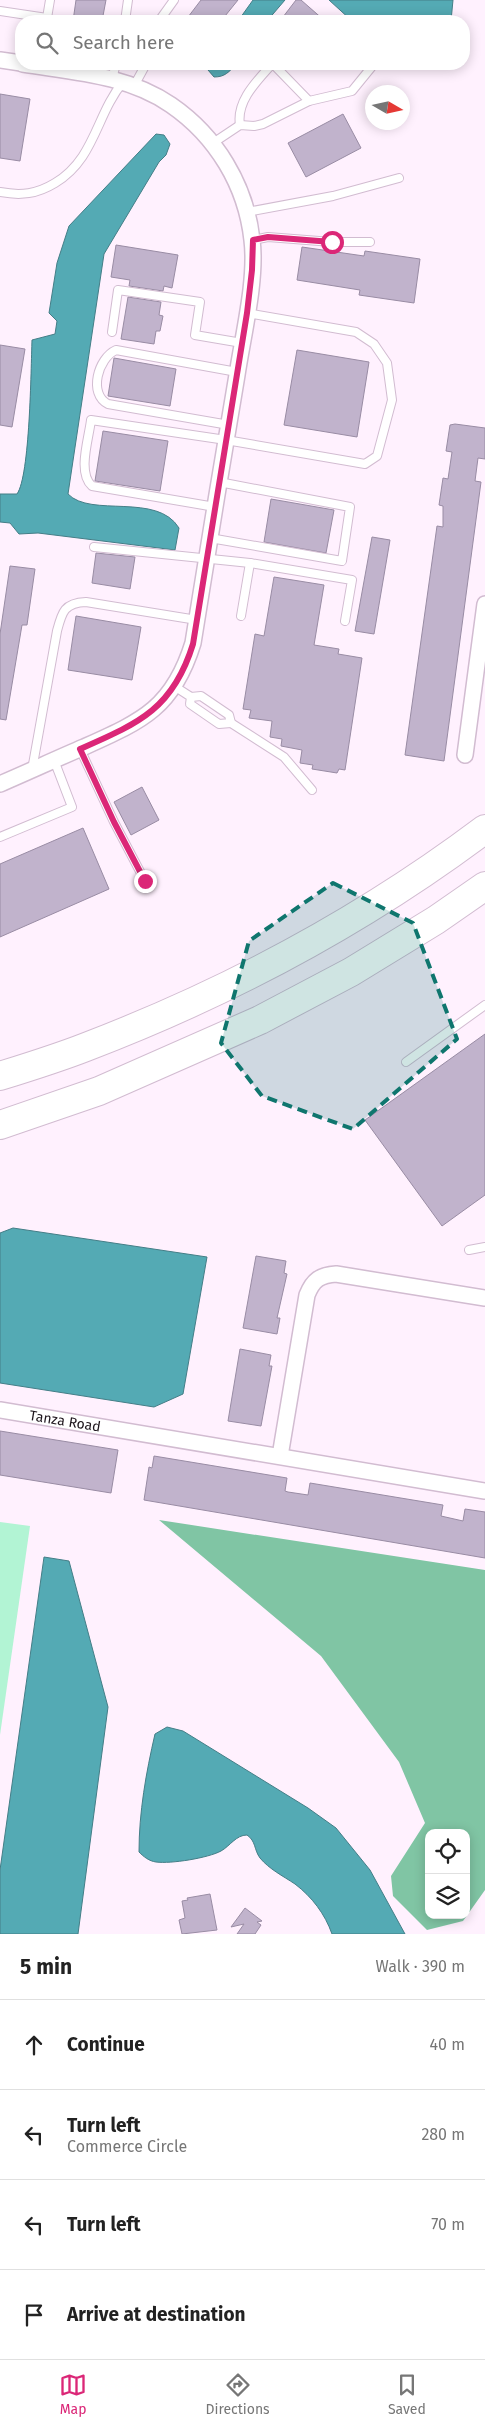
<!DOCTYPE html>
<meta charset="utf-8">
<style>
:root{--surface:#fff;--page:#f6f6f6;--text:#222;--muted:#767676;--line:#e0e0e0;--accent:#db2777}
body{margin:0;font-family:"Fira Sans",sans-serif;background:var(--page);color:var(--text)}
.controls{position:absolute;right:15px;bottom:15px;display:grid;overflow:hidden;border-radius:10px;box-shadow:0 2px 12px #0003}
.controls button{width:45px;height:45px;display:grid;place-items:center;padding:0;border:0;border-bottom:1px solid var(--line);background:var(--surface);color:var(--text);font:25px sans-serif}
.compass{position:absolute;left:365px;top:85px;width:45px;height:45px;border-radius:50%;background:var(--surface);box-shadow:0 2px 12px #0003;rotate:99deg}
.stop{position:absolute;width:15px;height:15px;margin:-11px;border:4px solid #db2777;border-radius:50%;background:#fff}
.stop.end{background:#db2777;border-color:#fff;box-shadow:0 1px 5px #0008}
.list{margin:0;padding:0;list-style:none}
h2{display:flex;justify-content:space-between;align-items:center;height:65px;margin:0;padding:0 20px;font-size:21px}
h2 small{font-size:16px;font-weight:400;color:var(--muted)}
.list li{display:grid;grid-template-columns:32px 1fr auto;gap:15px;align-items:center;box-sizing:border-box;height:90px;padding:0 20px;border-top:1px solid var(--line)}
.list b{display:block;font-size:19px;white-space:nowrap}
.list p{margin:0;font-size:16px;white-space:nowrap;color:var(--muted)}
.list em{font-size:16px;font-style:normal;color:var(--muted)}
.icon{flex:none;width:28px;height:28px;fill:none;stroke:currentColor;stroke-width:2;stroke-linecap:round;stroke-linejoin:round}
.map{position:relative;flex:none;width:485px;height:1934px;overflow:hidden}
.search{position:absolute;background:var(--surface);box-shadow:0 2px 12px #0003;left:15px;right:15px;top:15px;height:55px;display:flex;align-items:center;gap:12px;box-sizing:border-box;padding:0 18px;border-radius:20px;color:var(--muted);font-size:19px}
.sheet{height:425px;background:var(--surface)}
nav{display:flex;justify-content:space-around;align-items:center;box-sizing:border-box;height:70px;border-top:1px solid var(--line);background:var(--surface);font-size:14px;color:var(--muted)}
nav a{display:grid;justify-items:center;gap:2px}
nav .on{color:var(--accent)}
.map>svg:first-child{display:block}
</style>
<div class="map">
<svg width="485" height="1934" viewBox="0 0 485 1934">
<rect width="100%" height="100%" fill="#fff1fe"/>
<path fill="#b2f4d4" d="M0 1522 30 1526 0 1735Z"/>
<path fill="#80c5a4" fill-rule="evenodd" d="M159 1520 485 1570V1890L463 1921 427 1930 393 1896 391 1876 425 1823 399 1762 321 1656ZM429 1833H466V1915H429Z"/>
<g fill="#54aab4" stroke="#447e87">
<path d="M253 0H285L267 21H238Z"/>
<path d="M329 0H453L451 21H352Z"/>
<path d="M208 64H236C229 72 225 77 214 77L208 70Z"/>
<path d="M156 134 164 135 170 144 166 155 159 162 104 254 68 494C91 518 157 492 179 528L175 550 38 533 19 534 10 523 0 522V494H17C30 476 31 369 32 340L55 334 57 321 49 313 57 263 69 226Z"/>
<path d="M13 1228 207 1257 183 1394 154 1407 0 1383V1233Z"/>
<path d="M44 1557 69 1561 108 1707 78 1934H0V1870Z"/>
<path d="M167 1727 183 1731 308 1808 336 1828 370 1870 405 1934H332C325 1914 312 1897 295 1884 283 1876 269 1869 260 1858 254 1850 256 1841 247 1835 236 1835 230 1846 221 1851 208 1858 171 1864 156 1862 149 1861 144 1857 139 1852 139 1812 146 1773 155 1734Z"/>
</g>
<g fill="#c1b3cc" stroke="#998ca4">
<path d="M76 0H106L102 21H73Z"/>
<path d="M201 0H238L221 21H185Z"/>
<path d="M296 0H301L325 21H289L283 17Z"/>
<path d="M0 94 30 99 20 161 0 158Z"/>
<path d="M343 114 361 148 306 177 288 143Z"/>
<path d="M116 245 178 255 172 288 164 286 163 291 129 286 130 280 111 277Z"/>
<path d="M302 247 364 256 365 251 420 259 414 303 359 295 360 290 297 280Z"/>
<path d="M128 297 161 302 159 315 163 316 160 331H156L154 344 121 339Z"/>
<path d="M0 345 25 349 12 427 0 425Z"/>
<path d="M297 350 369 362 357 437 284 425Z"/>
<path d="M114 358 176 369 170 406 108 396Z"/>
<path d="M455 424 485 428V459L478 458 475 481 481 482 444 761 405 755 437 526 443 527V506L439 505 443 478 448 479 452 452 446 451 450 425Z"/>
<path d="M103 431 168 441 160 491 95 481Z"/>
<path d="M271 499 334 510 326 553 264 542Z"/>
<path d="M372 537 390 540 374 634 355 631Z"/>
<path d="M96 553 135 557 130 589 92 583Z"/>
<path d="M10 566 35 569 27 625H22L6 720 0 719V634Z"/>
<path d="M274 577 324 585 314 645 339 649 338 654 362 658 345 770 339 769 337 773 312 769 313 765 300 763 302 750 281 746 282 739 270 737 272 721 249 718 251 710 243 709 255 634 264 636Z"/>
<path d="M76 616 141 627 132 680 68 670Z"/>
<path d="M142 787 159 820 131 835 114 802Z"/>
<path d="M83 828 109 889 0 937V864Z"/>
<path d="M485 1034V1195L442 1226 365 1120Z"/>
<path d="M256 1256 286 1261 284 1273 287 1274 277 1318H280L277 1334 243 1328Z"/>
<path d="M240 1349 271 1355 269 1366H272L261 1426 228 1421Z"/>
<path d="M0 1431 118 1450 111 1493 0 1475Z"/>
<path d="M154 1456 287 1478 285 1491 288 1492 308 1495 310 1483 443 1505 441 1516 463 1521 465 1509 485 1512V1558L144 1500 149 1467 152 1468Z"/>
<path d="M210 1894 217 1930 182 1934 179 1920 185 1918 182 1901 188 1900 187 1898Z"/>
<path d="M245 1908 262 1921 257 1922 261 1925 255 1934H237L244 1924 231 1927Z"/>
</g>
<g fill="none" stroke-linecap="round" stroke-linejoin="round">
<defs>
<g id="lane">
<path d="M0 11 47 18 46 21"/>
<path d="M47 18 50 0"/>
<path d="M125 21 128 0"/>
<path d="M159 21 174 0"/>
<path d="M112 79 116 64"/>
<path d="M134 86 146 64"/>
<path d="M309 101 352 91 374 64"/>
<path d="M240 125C236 101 257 81 272 64"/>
<path d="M213 143 240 125 254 126 263 124 309 101 273 64"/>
<path d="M0 192C21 196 37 194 55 183 95 159 96 115 123 82"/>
<path d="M247 212 333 196 399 178"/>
<path d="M253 240 268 237 332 242H370"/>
<path d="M112 332 118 290 200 302 195 335 242 343"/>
<path d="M229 425 108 404C88 394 98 358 116 350L237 372"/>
<path d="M215 507 92 486C77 473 89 438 91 420L226 440 365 464 377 456 392 400 387 363 374 344 356 332 247 313"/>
<path d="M210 538 342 561 350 507 219 482"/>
<path d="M94 547 250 563 352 580 345 621"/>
<path d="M241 616 250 563"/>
<path d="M174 686 191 697 201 696 229 715 231 723 219 724 190 704 191 697"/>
<path d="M231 723 284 757 312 790"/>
<path d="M80 749 114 822 145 881"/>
<path d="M32 770 57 631C62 612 64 603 86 602L197 620"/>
<path d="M0 837 72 807 54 760"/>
<path d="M406 1062 485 1005"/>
<path d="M469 1250 485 1247"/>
</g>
<g id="street">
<path d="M0 60 21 63"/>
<path d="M465 755 485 604"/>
<path d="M0 784C28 772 56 759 84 747 142 721 173 708 193 643 207 554 222 464 237 375 243 335 257 279 252 240 246 185 216 136 171 105 128 75 73 72 23 64"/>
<path id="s1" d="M0 1410 485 1491"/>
<path d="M280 1456 307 1295C313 1280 320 1275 336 1274L485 1298"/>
</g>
<g id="highway">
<path d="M0 1076C29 1067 58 1058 86 1047 227 993 364 920 485 829"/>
<path d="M0 1125 99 1091 260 1020 351 972 436 920 485 886"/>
</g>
</defs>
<use href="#lane" stroke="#d2bcd1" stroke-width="10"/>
<use href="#street" stroke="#d2bcd1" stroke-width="18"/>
<use href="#highway" stroke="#d2bcd1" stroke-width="30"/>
<use href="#lane" stroke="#fff" stroke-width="8"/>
<use href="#street" stroke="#fff" stroke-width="15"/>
<use href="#highway" stroke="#fff" stroke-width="28"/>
</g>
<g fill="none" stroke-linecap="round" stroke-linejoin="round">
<path stroke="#db2777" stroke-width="6" d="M145 881 114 822 80 749C139 723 173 709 193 644L247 313 252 270 253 240 268 237 332 242"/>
</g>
<path fill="#0f766e" fill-opacity="0.2" stroke="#0f766e" stroke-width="4" stroke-dasharray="10 6" stroke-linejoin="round" d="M333 883 413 923 457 1039 353 1129 262 1096 221 1043 249 941Z"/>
<g text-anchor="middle" stroke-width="4.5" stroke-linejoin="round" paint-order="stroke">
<g font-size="14" fill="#1e161d" stroke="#fff1fe">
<text dy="5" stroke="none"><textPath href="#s1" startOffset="66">Tanza Road</textPath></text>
</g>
</g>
</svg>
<div class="controls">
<button><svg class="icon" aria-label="locate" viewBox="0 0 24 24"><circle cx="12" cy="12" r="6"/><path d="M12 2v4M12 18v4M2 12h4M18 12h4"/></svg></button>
<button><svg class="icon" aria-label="layers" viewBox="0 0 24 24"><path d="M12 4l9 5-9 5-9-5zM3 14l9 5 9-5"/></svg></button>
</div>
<svg class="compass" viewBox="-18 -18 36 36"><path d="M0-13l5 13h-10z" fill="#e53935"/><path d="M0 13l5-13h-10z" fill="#767676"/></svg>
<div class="stop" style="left:332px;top:242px"></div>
<div class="stop end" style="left:145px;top:881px"></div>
<div class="search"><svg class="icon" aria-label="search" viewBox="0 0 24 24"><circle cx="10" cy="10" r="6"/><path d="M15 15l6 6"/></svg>Search here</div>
</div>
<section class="sheet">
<h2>5 min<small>Walk · 390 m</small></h2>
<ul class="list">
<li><svg class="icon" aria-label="ahead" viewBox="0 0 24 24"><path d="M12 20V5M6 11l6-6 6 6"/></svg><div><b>Continue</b></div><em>40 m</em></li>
<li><svg class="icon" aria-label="left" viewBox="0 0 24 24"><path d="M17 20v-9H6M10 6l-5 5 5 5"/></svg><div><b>Turn left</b><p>Commerce Circle</p></div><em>280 m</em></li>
<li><svg class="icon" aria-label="left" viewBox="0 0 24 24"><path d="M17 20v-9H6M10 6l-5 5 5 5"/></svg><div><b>Turn left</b></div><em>70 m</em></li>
<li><svg class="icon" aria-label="arrive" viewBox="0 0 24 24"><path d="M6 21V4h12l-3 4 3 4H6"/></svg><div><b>Arrive at destination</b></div></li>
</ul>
</section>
<nav>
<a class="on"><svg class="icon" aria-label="map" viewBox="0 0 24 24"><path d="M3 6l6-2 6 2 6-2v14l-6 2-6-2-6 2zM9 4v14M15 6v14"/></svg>Map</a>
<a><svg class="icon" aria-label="directions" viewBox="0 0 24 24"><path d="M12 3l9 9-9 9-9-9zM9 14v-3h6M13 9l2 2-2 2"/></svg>Directions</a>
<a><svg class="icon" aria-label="saved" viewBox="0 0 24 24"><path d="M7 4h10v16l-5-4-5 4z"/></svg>Saved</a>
</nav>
